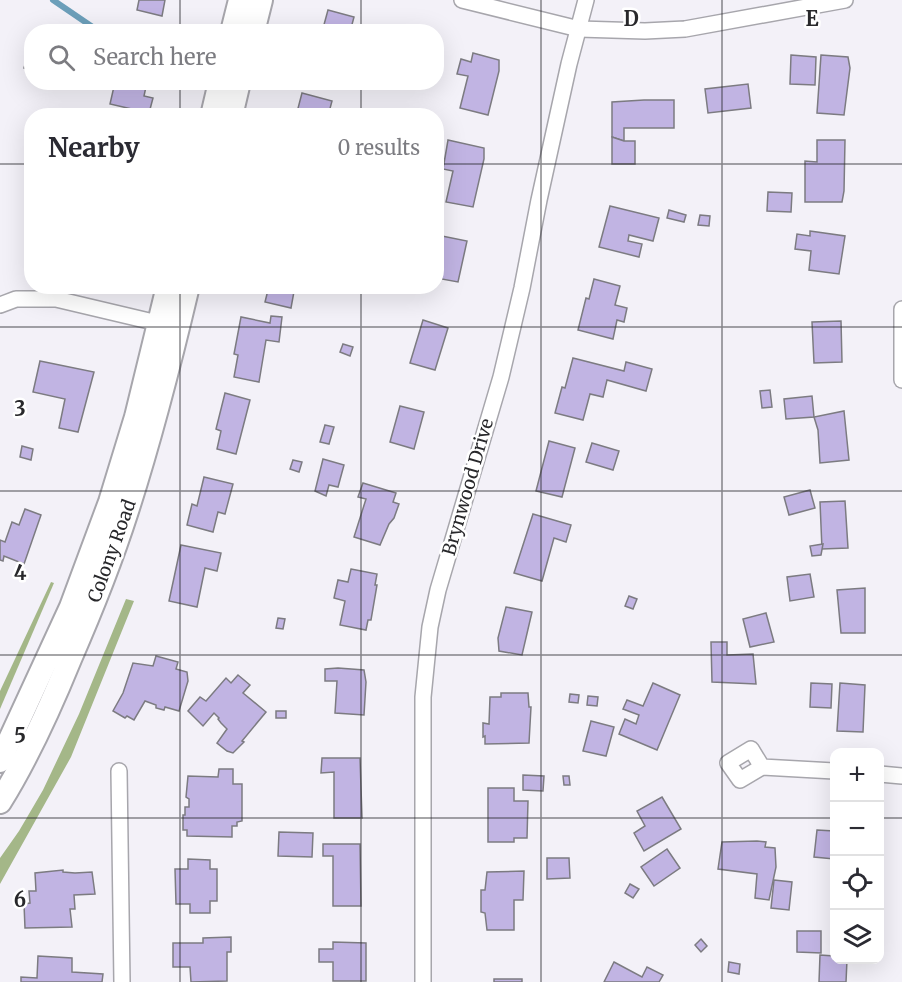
<!DOCTYPE html>
<meta charset="utf-8">
<style>
:root{--surface:#fff;--page:#f7f7f7;--text:#2b2b33;--muted:#7c7c81;--line:#e1e1e2}
body{margin:0;font-family:Merriweather,serif;background:var(--page);color:var(--text)}
.controls{position:absolute;right:18px;bottom:18px;display:grid;overflow:hidden;border-radius:12px;box-shadow:0 6px 24px #0002}
.controls button{width:54px;height:54px;display:grid;place-items:center;padding:0;border:0;border-bottom:2px solid var(--line);background:var(--surface);color:var(--text);font:30px sans-serif}
.list{margin:0;padding:0;list-style:none}
h2{display:flex;justify-content:space-between;align-items:center;height:78px;margin:0;padding:0 24px;font-size:26px}
h2 small{font-size:20px;font-weight:400;color:var(--muted)}
.icon{flex:none;width:33px;height:33px;fill:none;stroke:currentColor;stroke-width:2;stroke-linecap:round;stroke-linejoin:round}
.map{position:relative;flex:none;width:902px;height:982px;overflow:hidden}
.search{position:absolute;background:var(--surface);box-shadow:0 6px 24px #0002;left:24px;top:24px;width:420px;height:66px;display:flex;align-items:center;gap:15px;box-sizing:border-box;padding:0 21px;border-radius:24px;color:var(--muted);font-size:22px}
.panel{position:absolute;background:var(--surface);box-shadow:0 6px 24px #0002;left:24px;top:108px;width:420px;height:186px;border-radius:24px}
.map>svg:first-child{display:block}
</style>
<div class="map">
<svg width="902" height="982" viewBox="0 0 902 982">
<rect width="100%" height="100%" fill="#f3f1f8"/>
<g fill="#a4b788">
<path d="M51 582 54 583 0 709V691Z"/>
<path d="M126 599 134 601 71 757 0 884V858L19 831 43 790 79 714Z"/>
</g>
<g fill="none" stroke-linecap="round" stroke-linejoin="round">
<path stroke="#6c9fba" stroke-width="6" d="M53 0 97 30"/>
</g>
<g fill="#c1b4e3" stroke="#7c7b81" stroke-width="1.5">
<path d="M139 0H165L162 16 137 10Z"/>
<path d="M328 10 354 17 350 32H322Z"/>
<path d="M31 44H32V71L24 68Z"/>
<path d="M473 53 499 60V71L488 115 460 108 468 76 457 74 461 59 471 62Z"/>
<path d="M791 55 816 57 815 85 790 84Z"/>
<path d="M821 55 848 57 850 68 844 115 817 113Z"/>
<path d="M115 82H147L144 96 153 98 149 113 110 104Z"/>
<path d="M748 84 751 108 708 113 705 89Z"/>
<path d="M302 93 332 101 328 116H296Z"/>
<path d="M644 100H674V128H624V141L612 137V102Z"/>
<path d="M612 137 624 141H635V164H612Z"/>
<path d="M448 140 484 148V159L473 207 446 202 453 171 443 169Z"/>
<path d="M817 140H845L844 191 842 202H805V161L817 162Z"/>
<path d="M768 192 792 193 791 212 767 211Z"/>
<path d="M610 206 659 218 653 241 629 235 628 241 642 244 639 257 599 247Z"/>
<path d="M669 210 686 215 684 222 667 218Z"/>
<path d="M700 215 710 216 709 226 698 225Z"/>
<path d="M810 231 845 236 839 274 809 270 811 251 795 249 797 234 810 236Z"/>
<path d="M437 235 467 241 458 282 436 278Z"/>
<path d="M594 279 620 286 615 305 627 308 624 322 617 320 613 339 578 330 586 298 589 299Z"/>
<path d="M269 286H295L291 308 265 302Z"/>
<path d="M271 316 282 317 279 342 266 340 259 382 234 377 238 355 234 354 241 317 270 323Z"/>
<path d="M423 320 448 328 435 370 410 363Z"/>
<path d="M841 321 842 362 814 363 812 322Z"/>
<path d="M343 344 353 347 350 356 340 352Z"/>
<path d="M573 358 624 371 626 362 652 369 646 391 607 380 603 397 590 394 583 420 555 413 562 387 565 388Z"/>
<path d="M40 361 94 372 78 432 59 428 65 399 33 392Z"/>
<path d="M770 390 772 407 762 408 760 391Z"/>
<path d="M225 393 250 400 236 454 217 449 221 431 216 429Z"/>
<path d="M812 396 814 417 786 419 784 399Z"/>
<path d="M400 406 424 412 414 449 390 442Z"/>
<path d="M844 411 849 460 820 463 818 430 814 417Z"/>
<path d="M325 425 334 427 329 444 320 442Z"/>
<path d="M549 441 575 448 562 497 536 491Z"/>
<path d="M592 443 619 451 613 470 586 462Z"/>
<path d="M22 446 33 449 31 460 20 457Z"/>
<path d="M323 459 344 465 338 487 329 485 326 496 315 491Z"/>
<path d="M293 460 302 462 299 472 290 469Z"/>
<path d="M204 477 233 484 225 514 218 512 213 532 187 525 192 504 197 506Z"/>
<path d="M363 483 396 493 393 502 399 504 394 518 389 524 380 545 354 537 366 499 358 497Z"/>
<path d="M810 490 815 508 789 515 784 497Z"/>
<path d="M845 501 848 548 822 549 820 502Z"/>
<path d="M25 509 41 515 24 564 4 556 3 561 0 560V540L5 542 12 522 19 525Z"/>
<path d="M533 514 571 525 566 542 554 538 542 581 514 573Z"/>
<path d="M823 544 821 555 812 556 810 546Z"/>
<path d="M181 545 221 553 217 571 205 568 197 607 169 601Z"/>
<path d="M351 569 377 574 375 585H377L371 620H368L366 630 340 625 345 601 334 598 338 580 348 582Z"/>
<path d="M810 574 814 597 790 601 787 577Z"/>
<path d="M865 588V633H841L837 590Z"/>
<path d="M629 596 637 599 633 609 625 606Z"/>
<path d="M506 607 532 612 522 655 499 651 498 638Z"/>
<path d="M766 613 774 642 750 647 743 619Z"/>
<path d="M278 618 285 619 283 629 276 628Z"/>
<path d="M711 642H727V655L753 654 756 684 712 682Z"/>
<path d="M156 656 178 662 176 669 187 672 188 681 179 711 165 707 164 710 156 708V705L145 701 134 720 127 716 125 718 113 711 123 693 133 663 153 666Z"/>
<path d="M338 668 364 670 366 682 364 715 335 713 337 681H325V669Z"/>
<path d="M238 675 250 685 243 693 266 712 242 741 244 742 233 753 227 751 217 743 227 729 221 723 218 719 219 718 214 713 203 726 188 711 200 697 206 701 226 678 231 683Z"/>
<path d="M653 683 680 695 657 750 619 734 625 719 636 724 639 715 623 709 627 700 643 706Z"/>
<path d="M811 683 832 684 831 708 810 707Z"/>
<path d="M840 683 865 685 863 732 837 731Z"/>
<path d="M501 693H528L529 707H531L529 743 485 744V736L483 737V723L489 724 490 697H501Z"/>
<path d="M570 694 579 695 578 703 569 702Z"/>
<path d="M588 696 598 697 597 706 587 705Z"/>
<rect x="276" y="711" width="10" height="7"/>
<path d="M591 721 614 727 606 756 583 751Z"/>
<path d="M322 758H360L362 818H334V772L321 773Z"/>
<path d="M219 769H233V784H242V821L237 822V826H232V837L187 836V830H183V815H185V807H189V799L186 797 188 776 218 777Z"/>
<path d="M523 775 544 776 543 791 523 790Z"/>
<path d="M563 776H569L570 785H564Z"/>
<path d="M488 788H514V801H528L527 838H514V842H488Z"/>
<path d="M662 797 681 829 644 851 634 833 645 826 637 811Z"/>
<path d="M817 830 834 831V859L814 857Z"/>
<path d="M279 832 313 833 312 857 278 856Z"/>
<path d="M757 841 766 842 765 847 775 848 776 867 769 900 755 898 757 874 718 869 722 842Z"/>
<path d="M323 844H360L361 906H333V856H323Z"/>
<path d="M667 849 680 868 654 886 641 867Z"/>
<path d="M547 858H569L570 878 547 879Z"/>
<path d="M188 859 210 860V869H217V901H210V913H190V904H176L175 869H188Z"/>
<path d="M63 870V872L75 873 92 872 95 894 74 895 75 909H70L72 927 25 928 24 904 30 903 29 891H36L35 873Z"/>
<path d="M524 871 523 900H514V930H487L485 913 481 912V890H485L487 872Z"/>
<path d="M774 880 792 882 789 910 771 908Z"/>
<path d="M630 884 639 889 633 898 625 893Z"/>
<path d="M797 931H821V953L797 952Z"/>
<path d="M231 937V952H227V981L191 982 190 967H173V943H203V938Z"/>
<path d="M701 939 707 946 701 952 695 945Z"/>
<path d="M333 942 366 943V981H333V962H319V949H333Z"/>
<path d="M820 955 834 956V960H847L846 982H819Z"/>
<path d="M38 956 72 958V972L103 974 102 982H21V977L37 978Z"/>
<path d="M614 962 642 977 647 967 663 975 659 982H604Z"/>
<path d="M729 962 740 964 739 974 728 972Z"/>
<rect x="494" y="979" width="28" height="3"/>
</g>
<g fill="none" stroke-linecap="round" stroke-linejoin="round">
<defs>
<g id="minor">
<path d="M462 0 579 29 645 31 685 29 845 0"/>
<path d="M0 305 16 299H56L166 325"/>
<path d="M902 309V380"/>
<path d="M762 767 751 749 728 763 740 780 762 767 834 771"/>
<path d="M119 771 122 982"/>
<path d="M880 774 902 776"/>
<path d="M423 982V697L430 627 438 590 501 377 522 288 539 200 569 64 586 0"/>
</g>
<g id="secondary">
<path d="M232 32 240 0"/>
<path d="M253 32 261 0"/>
<path d="M212 116 220 82"/>
<path d="M231 116 239 82"/>
<path d="M0 761 71 607 110 502 136 417 168 286"/>
<path d="M0 802C28 757 50 708 70 659 91 611 111 561 127 511 151 437 170 362 188 286"/>
</g>
</defs>
<use href="#minor" stroke="#a7a6ac" stroke-width="18"/>
<use href="#secondary" stroke="#a7a6ac" stroke-width="26"/>
<use href="#minor" stroke="#fff" stroke-width="15"/>
<use href="#secondary" stroke="#fff" stroke-width="22"/>
</g>
<path fill="none" stroke="#28282b" stroke-width="1.5" stroke-opacity="0.55" d="M180 0V32M361 0V32M541 0V982M722 0V982M180 82V116M361 82V116M0 164H32M436 164H902M180 286V982M361 286V982M0 327H902M0 491H902M0 655H902M0 818H834M880 818H902"/>
<g text-anchor="middle" stroke-width="5" stroke-linejoin="round" paint-order="stroke">
<g font-size="18" fill="#28282b" stroke="#fff">
<text transform="translate(468 487) rotate(-74)" y="6">Brynwood Drive</text>
<text transform="translate(112 551) rotate(-70)" y="6">Colony Road</text>
</g>
</g>
<g font-size="20" text-anchor="middle" font-weight="bold" fill="#28282b" stroke="#fff" stroke-width="5" stroke-linejoin="round" paint-order="stroke">
<text x="631" y="26">D</text>
<text x="812" y="26">E</text>
<text x="20" y="416">3</text>
<text x="20" y="580">4</text>
<text x="20" y="743">5</text>
<text x="20" y="907">6</text>
</g>
</svg>
<div class="controls">
<button>+</button>
<button>−</button>
<button><svg class="icon" aria-label="locate" viewBox="0 0 24 24"><circle cx="12" cy="12" r="6"/><path d="M12 2v4M12 18v4M2 12h4M18 12h4"/></svg></button>
<button><svg class="icon" aria-label="layers" viewBox="0 0 24 24"><path d="M12 4l9 5-9 5-9-5zM3 14l9 5 9-5"/></svg></button>
</div>
<div class="search"><svg class="icon" aria-label="search" viewBox="0 0 24 24"><circle cx="10" cy="10" r="6"/><path d="M15 15l6 6"/></svg>Search here</div>
<section class="panel">
<h2>Nearby<small>0 results</small></h2>
<ul class="list">
</ul>
</section>
</div>
